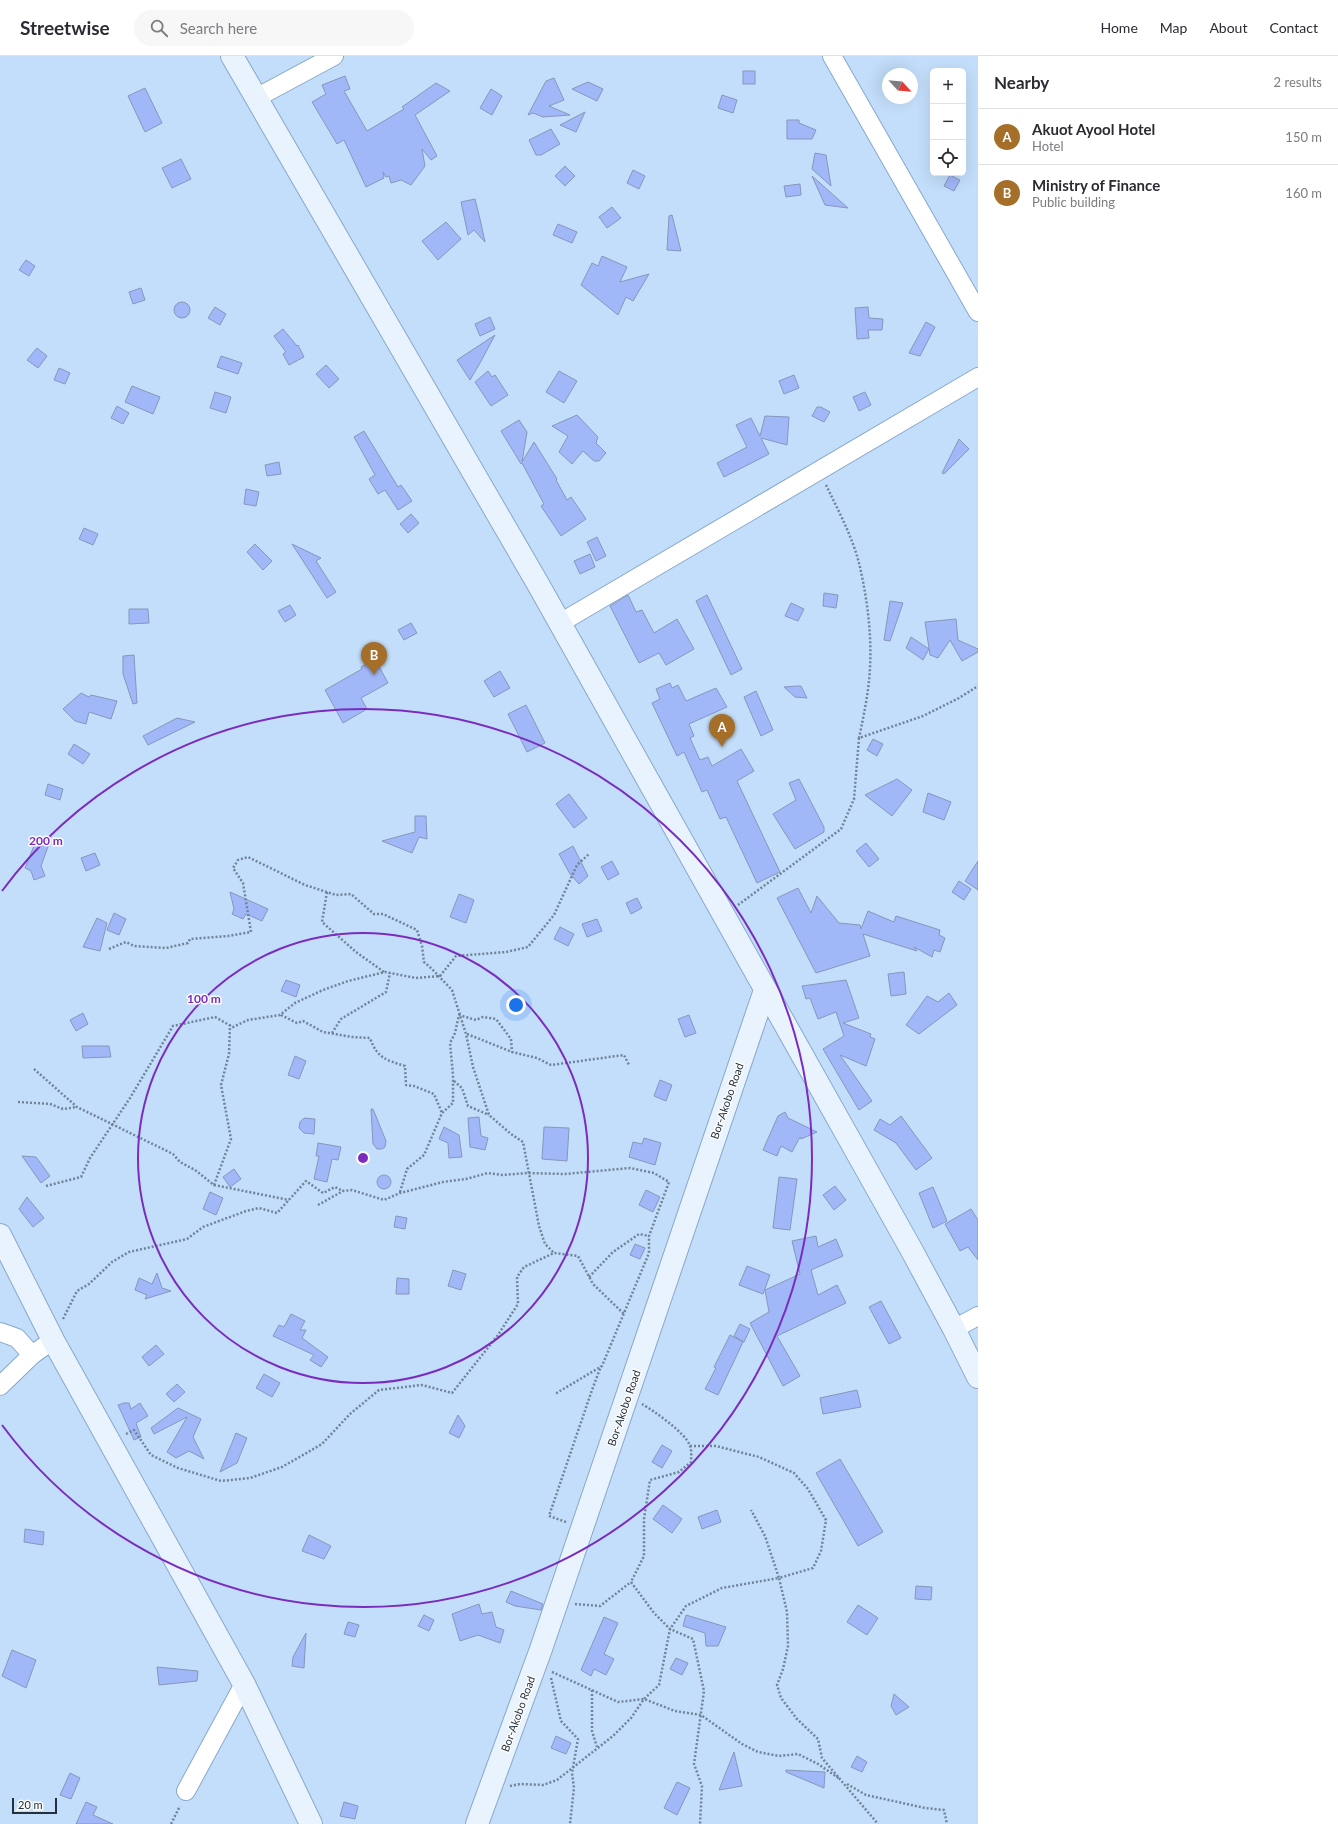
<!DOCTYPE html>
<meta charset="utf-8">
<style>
:root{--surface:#fff;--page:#f7f7f7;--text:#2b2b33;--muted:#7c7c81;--line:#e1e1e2;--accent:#a56e29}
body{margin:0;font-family:Lato,sans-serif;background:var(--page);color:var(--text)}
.controls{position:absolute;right:12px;top:12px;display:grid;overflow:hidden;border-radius:6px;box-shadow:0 4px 16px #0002}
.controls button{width:36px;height:36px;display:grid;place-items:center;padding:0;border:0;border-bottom:1px solid var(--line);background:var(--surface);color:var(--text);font:20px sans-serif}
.compass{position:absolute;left:882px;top:12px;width:36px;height:36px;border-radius:50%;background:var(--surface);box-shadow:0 4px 16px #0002;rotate:116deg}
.scale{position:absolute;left:12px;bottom:10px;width:45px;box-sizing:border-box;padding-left:4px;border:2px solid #23303d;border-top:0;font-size:11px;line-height:14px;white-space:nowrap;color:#23303d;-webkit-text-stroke:3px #fcfcfc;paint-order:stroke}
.you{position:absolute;left:516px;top:949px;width:14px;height:14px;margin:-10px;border:3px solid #fff;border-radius:50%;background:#1a73e8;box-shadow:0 0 0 6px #1a73e833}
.badge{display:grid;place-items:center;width:26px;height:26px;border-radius:50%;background:var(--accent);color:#fff;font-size:13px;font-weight:700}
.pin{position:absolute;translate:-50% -33px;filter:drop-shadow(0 1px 2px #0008)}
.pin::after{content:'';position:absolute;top:21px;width:14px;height:12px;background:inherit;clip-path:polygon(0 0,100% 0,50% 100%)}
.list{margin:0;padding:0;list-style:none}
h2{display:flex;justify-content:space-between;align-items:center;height:52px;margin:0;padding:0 16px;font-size:17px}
h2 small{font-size:13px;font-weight:400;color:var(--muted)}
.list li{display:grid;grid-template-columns:26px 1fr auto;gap:12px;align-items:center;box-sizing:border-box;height:56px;padding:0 16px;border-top:1px solid var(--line)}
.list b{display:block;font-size:15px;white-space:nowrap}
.list p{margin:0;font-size:13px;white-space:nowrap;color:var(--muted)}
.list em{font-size:13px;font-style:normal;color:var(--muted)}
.icon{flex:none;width:22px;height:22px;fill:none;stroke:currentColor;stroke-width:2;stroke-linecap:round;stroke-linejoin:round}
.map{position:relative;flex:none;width:978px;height:1768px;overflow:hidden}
header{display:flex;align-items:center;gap:24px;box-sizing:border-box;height:56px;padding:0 20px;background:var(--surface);border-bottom:1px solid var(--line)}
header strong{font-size:19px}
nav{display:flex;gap:22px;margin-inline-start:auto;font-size:14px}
.search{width:280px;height:36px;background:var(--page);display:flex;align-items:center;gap:10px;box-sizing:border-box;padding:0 14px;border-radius:22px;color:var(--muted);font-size:15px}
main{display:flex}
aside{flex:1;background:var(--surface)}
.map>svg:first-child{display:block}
</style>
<header>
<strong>Streetwise</strong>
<div class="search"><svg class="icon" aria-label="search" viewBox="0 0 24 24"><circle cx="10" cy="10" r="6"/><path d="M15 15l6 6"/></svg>Search here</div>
<nav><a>Home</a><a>Map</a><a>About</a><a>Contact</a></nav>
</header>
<main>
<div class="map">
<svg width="978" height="1768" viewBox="0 0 978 1768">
<rect width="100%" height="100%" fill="#c3defa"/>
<g fill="#a1b8f8" stroke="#8796bc">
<rect x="743" y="15" width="12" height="13"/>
<path d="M345 20 350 33 344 35 367 75 404 53 402 51 436 27 450 35 415 59 437 100 431 104 422 93 425 110 411 129 401 124 391 127 389 120 386 121 383 116 384 122 366 131 344 84 337 88 312 46 326 38 322 29Z"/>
<path d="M554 22 564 44 549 50 570 59 543 61 533 57 528 59 546 25Z"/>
<path d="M588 26 603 33 597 45 572 33Z"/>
<path d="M145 32 162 67 145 76 128 40Z"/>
<path d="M491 33 502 40 492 59 480 52Z"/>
<path d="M722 39 737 44 733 57 718 52Z"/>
<path d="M585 56 576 76 560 69Z"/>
<path d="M787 64H799V67L816 74 812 83H787Z"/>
<path d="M551 73 560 88 541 99H536L529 84Z"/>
<path d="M815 97 826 99 831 130 812 113Z"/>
<path d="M181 103 191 123 172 132 162 112Z"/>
<path d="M565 110 575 120 565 130 555 120Z"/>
<path d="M633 114 645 120 639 133 627 127Z"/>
<path d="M950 119 960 124 954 135 944 130Z"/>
<path d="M812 120 848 152 825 149Z"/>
<path d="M800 128 801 139 786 141 784 130Z"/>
<path d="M475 143 480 163 485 186 474 174 468 179 461 146Z"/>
<path d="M612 151 621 162 607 172 599 161Z"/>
<path d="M672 159 681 195 667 194 669 160Z"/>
<path d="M446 166 461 183 438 204 422 185Z"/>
<path d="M558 168 577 176 572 187 553 179Z"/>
<path d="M602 200 627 211 620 226 649 218 633 245 626 241 618 259 581 229 592 207 598 210Z"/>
<path d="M26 204 35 210 29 220 19 214Z"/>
<path d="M141 232 145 244 133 248 129 236Z"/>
<circle cx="182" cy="254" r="8"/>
<path d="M215 251 226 258 220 269 208 262Z"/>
<path d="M868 251 869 262 883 263 882 274H868L869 282 857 283 855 252Z"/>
<path d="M490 261 495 273 480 280 475 268Z"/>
<path d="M926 266 935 271 920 300 909 297Z"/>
<path d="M283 273 297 290 298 289 304 301 289 309 283 298 286 296 274 280Z"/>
<path d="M495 279 480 307 470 324 457 304Z"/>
<path d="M37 292 47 300 38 312 27 304Z"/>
<path d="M221 300 242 307 238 318 217 311Z"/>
<path d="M326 309 339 323 329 332 316 318Z"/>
<path d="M59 312 70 317 65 328 54 324Z"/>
<path d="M488 315 492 321 495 319 508 339 491 350 475 326Z"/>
<path d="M559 315 577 325 564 347 546 336Z"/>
<path d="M794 319 799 332 784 338 779 325Z"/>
<path d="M132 330 160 341 153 358 125 346Z"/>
<path d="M215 336 231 341 226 357 210 352Z"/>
<path d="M865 336 871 349 859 355 853 341Z"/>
<path d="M117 350 129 357 123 368 111 362Z"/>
<path d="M817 351H821L830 356 824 366 812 360Z"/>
<path d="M577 359 598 381 596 387 606 397 599 405H594L583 395 572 408 559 396 568 380 552 370Z"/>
<path d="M765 360 789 361 787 389 761 382 769 398 724 421 717 407 747 391 736 369 751 362 760 380Z"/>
<path d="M519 364 527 376 522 406 534 386 557 423 556 424 567 444 571 441 586 463 561 480 541 450 544 448 522 407 521 408 501 375Z"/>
<path d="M364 375 398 431 401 429 412 445 398 454 385 434 378 438 369 423 375 419 354 381Z"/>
<path d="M959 383 969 393 944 418 942 417Z"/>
<path d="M279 406 281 418 267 420 265 409Z"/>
<path d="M246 433 259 436 256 450 244 448Z"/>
<path d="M411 458 419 467 408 477 400 468Z"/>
<path d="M84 472 98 478 93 489 79 483Z"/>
<path d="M597 481 606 500 596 505 587 486Z"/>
<path d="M255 488 272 505 263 514 247 496Z"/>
<path d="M292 488 321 502 316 505 336 536 327 542Z"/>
<path d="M590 498 595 511 580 518 574 505Z"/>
<path d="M824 537 838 539 836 552 823 550Z"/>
<path d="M628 539 636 556 642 554 654 577 677 563 694 593 666 609 659 597 639 607 610 550Z"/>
<path d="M707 539 742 613 731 619 696 545Z"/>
<path d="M890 545 903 547 890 585 884 584Z"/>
<path d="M791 547 804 553 798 565 785 560Z"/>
<path d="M290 549 296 559 285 566 278 555Z"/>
<path d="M129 553H148L149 567 129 568Z"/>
<path d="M956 563 958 584 978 593V596L962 605 950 584 938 602 930 599 925 566Z"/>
<path d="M411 567 417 577 404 584 398 574Z"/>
<path d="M911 581 929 593 923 604 906 592Z"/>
<path d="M134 599 137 647 133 648 123 618V600Z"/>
<path d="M375 603 388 627 361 642 367 653 343 667 325 634 362 613 361 611Z"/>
<path d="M500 615 510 632 494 641 484 625Z"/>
<path d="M670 627 672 632 678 629 686 645 716 632 727 651 689 668 694 680 690 682 700 704 708 701 712 710 741 693 754 715 737 725 780 816 757 827 726 761 720 763 707 734 702 736 684 696 677 700 652 647 660 643 656 633Z"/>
<path d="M797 630H801L807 642 795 641 784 631Z"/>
<path d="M756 635 773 674 761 680 744 641Z"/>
<path d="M81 637 89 641 91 639 117 645 111 663 89 656 86 668 75 665 63 653Z"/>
<path d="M526 649 545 687 527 696 508 658Z"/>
<path d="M177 662 195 666 148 689 143 680Z"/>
<path d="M873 683 883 688 877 700 867 694Z"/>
<path d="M74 688 90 698 83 708 68 698Z"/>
<path d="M799 723 824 771V776L795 793 773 758 796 744 789 727Z"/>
<path d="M897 723 912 734 892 760 865 739Z"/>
<path d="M48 728 63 733 60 744 45 739Z"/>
<path d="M928 737 951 746 944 764 923 756Z"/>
<path d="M569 738 587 762 574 772 556 748Z"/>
<path d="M415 760H426L427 783 419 781 412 797 382 785 415 776Z"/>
<path d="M38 780 50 785 41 810 45 820 34 824 31 815 25 812Z"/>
<path d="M866 787 879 803 869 811 856 795Z"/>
<path d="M573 790 588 820 579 828 570 818 559 798Z"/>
<path d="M95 797 100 809 86 815 81 802Z"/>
<path d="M612 805 619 818 608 824 601 811Z"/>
<path d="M978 805V834L965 825Z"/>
<path d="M959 825 971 833 964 844 952 836Z"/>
<path d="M798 832 811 857 817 840 839 867 860 869 861 873 868 855 894 866 896 860 940 874 939 879 945 882 940 896 934 894 932 901 914 891 917 895 863 878 870 900 816 917 777 842Z"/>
<path d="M230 836 268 853 262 865 246 858 243 863 232 858 234 853Z"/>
<path d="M459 838 474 844 466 867 450 861Z"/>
<path d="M637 842 642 852 631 858 626 847Z"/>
<path d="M114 857 126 863 119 879 107 874Z"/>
<path d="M97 862 107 867 100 895 83 891Z"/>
<path d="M597 863 602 875 587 881 582 868Z"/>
<path d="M560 871 574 878 568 890 554 883Z"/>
<path d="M904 916 906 938 891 940 888 918Z"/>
<path d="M286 924 300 929 296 941 281 935Z"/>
<path d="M846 924 859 962 843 967 871 978 870 981 875 983 866 1010 840 999 872 1045 859 1054 823 993 844 980 836 956 818 963 810 942 806 943 802 930Z"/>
<path d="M949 937 957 949 919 978 906 969 927 940 938 946Z"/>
<path d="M83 957 88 968 76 975 70 964Z"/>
<path d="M689 959 696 977 685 981 678 963Z"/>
<path d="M82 990H109L111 1001 83 1002Z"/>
<path d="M295 1000 306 1005 299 1023 288 1019Z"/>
<path d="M660 1024 672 1029 666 1045 654 1040Z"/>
<path d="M371 1053H373L386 1085 385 1091 382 1093H377L373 1088Z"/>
<path d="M785 1056 788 1062 817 1076 801 1083 800 1081 792 1096 781 1090 777 1100 763 1094 778 1060Z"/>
<path d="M901 1060 932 1102 916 1114 896 1087 874 1074 880 1063 890 1069Z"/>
<path d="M479 1061 481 1080 488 1082 485 1094 470 1091 468 1062Z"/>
<path d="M304 1062 315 1063 314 1078 304 1077 299 1072 300 1066Z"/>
<path d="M444 1071 459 1079 462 1101 449 1102 448 1087 439 1083Z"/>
<path d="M544 1071 569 1072 567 1105 542 1103Z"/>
<path d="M644 1082 661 1087 655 1109 629 1101 633 1086 642 1088Z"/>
<path d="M318 1087 341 1091 338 1104 332 1103 327 1126 314 1123 319 1100H316Z"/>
<path d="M22 1100 36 1101 50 1120 41 1127Z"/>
<path d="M234 1113 241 1123 230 1131 223 1121Z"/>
<circle cx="384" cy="1126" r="7"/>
<path d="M779 1121 797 1123 790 1174 773 1172Z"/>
<path d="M835 1130 846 1144 834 1154 823 1139Z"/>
<path d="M933 1131 947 1165 933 1172 919 1137Z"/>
<path d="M646 1134 660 1141 653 1156 639 1149Z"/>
<path d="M210 1136 223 1142 216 1159 203 1153Z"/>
<path d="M27 1141 44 1162 33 1171 19 1153Z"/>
<path d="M971 1153 978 1164V1204L968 1191 960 1195 945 1168Z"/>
<path d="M396 1160 407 1162 405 1173 394 1171Z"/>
<path d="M816 1180 818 1191 836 1183 843 1200 811 1214 818 1239 837 1229 846 1247 777 1280 800 1320 783 1330 750 1267 769 1256 765 1234 800 1218 792 1185Z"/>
<path d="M635 1188 645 1192 640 1203 630 1199Z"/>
<path d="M747 1210 770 1219 763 1238 739 1229Z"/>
<path d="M453 1214 466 1218 461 1234 448 1230Z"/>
<path d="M157 1217 162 1232 171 1235 145 1243 147 1239 135 1234 139 1222 152 1228Z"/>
<path d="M397 1222 409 1223V1238H396Z"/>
<path d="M881 1245 901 1282 889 1288 869 1251Z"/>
<path d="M291 1258 305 1265 300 1274H306L302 1282 328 1301 321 1311 310 1304 314 1299 273 1280 279 1269 284 1271Z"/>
<path d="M740 1268 750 1273 744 1286 734 1280Z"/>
<path d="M730 1279 743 1286 718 1339 705 1333 716 1312 714 1311Z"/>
<path d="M156 1289 164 1298 149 1310 142 1301Z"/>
<path d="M264 1318 280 1327 272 1341 256 1332Z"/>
<path d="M177 1328 185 1336 174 1346 166 1338Z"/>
<path d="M857 1334 861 1351 823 1358 820 1342Z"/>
<path d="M124 1347H129L131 1353 140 1347 148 1360 136 1367 141 1381 134 1384 118 1349Z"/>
<path d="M178 1352 201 1363 193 1381 204 1403 189 1395 176 1402 167 1396 187 1361 154 1378 151 1372Z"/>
<path d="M458 1359 465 1370 459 1382 449 1377Z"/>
<path d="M236 1377 247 1382 237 1407 220 1416Z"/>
<path d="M662 1389 672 1395 662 1412 652 1406Z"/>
<path d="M840 1403 883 1476 858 1490 816 1417Z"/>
<path d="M663 1449 682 1463 672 1477 653 1463Z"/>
<path d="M717 1454 721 1466 702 1473 698 1461Z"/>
<path d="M25 1473 44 1476 43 1489 24 1486Z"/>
<path d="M309 1479 331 1490 324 1503 302 1495Z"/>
<path d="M916 1530 932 1531 931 1544 915 1543Z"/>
<path d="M511 1535 543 1548 541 1554 515 1550 506 1546Z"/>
<path d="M479 1548 482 1558 492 1556 496 1571 504 1574 500 1587 478 1579 460 1585 452 1558Z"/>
<path d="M858 1549 878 1562 867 1579 847 1566Z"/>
<path d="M424 1559 434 1564 429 1575 418 1570Z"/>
<path d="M686 1559 726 1571 718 1590H706L705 1577 683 1570Z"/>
<path d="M604 1561 618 1567 604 1598 614 1603 606 1619 594 1613 591 1620 581 1614Z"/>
<path d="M348 1566 359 1569 355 1581 344 1578Z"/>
<path d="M306 1577 304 1612 292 1610 293 1601Z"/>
<path d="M12 1594 36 1604 26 1632 2 1620Z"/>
<path d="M676 1602 688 1607 682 1619 670 1613Z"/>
<path d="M157 1611 198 1615 197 1625 159 1629Z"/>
<path d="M894 1638 909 1651 896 1659 891 1650Z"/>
<path d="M556 1680 571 1687 566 1698 551 1692Z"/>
<path d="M734 1696 742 1730 719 1734Z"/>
<path d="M857 1700 867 1706 862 1716 851 1711Z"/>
<path d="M786 1714 825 1716 824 1732 786 1716Z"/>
<path d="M70 1717 80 1722 71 1743 60 1739Z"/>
<path d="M677 1726 690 1732 677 1759 664 1752Z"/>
<path d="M86 1746 97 1751 93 1759 113 1768H76Z"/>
<path d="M344 1746 358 1750 355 1763 340 1760Z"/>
</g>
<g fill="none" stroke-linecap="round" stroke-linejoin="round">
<defs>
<g id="street">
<path d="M832 0 978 256"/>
<path d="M256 42 334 0"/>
<path d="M560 567 978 321"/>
<path d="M954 1273 978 1260"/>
<path d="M0 1276 17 1282 32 1299"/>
<path d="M0 1330 32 1299 53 1284"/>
<path d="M186 1735 244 1628"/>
</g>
<g id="secondary">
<path d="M232 0 538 528 911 1193 954 1273 978 1321"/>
<path d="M0 1179 53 1284 244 1628 311 1768"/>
<path d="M477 1768 541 1593 765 934"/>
</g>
</defs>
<use href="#street" stroke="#88a8c9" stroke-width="20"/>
<use href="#secondary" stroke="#88a8c9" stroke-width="24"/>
<g stroke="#708397" stroke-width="2.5" stroke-dasharray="2 2" stroke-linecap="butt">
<path d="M826 429C838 454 852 480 859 507 868 545 873 586 869 625 867 644 863 663 859 682"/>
<path d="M327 836 322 866 356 896 384 916"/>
<path d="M738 849 841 773 854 743 859 682 923 660 959 642 978 630"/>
<path d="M109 893 126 886 134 890 166 892 188 887 190 883 228 880 251 876 243 827 233 812 238 804 248 801 305 829 336 839 351 838 374 858H383L417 874 422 890 424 906 432 913 452 934 466 978 473 1011 489 1059 511 1078 523 1086 539 1170 545 1188 554 1197"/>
<path d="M281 959 297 967 303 965 323 976 352 981 370 982C377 1002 386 1004 405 1010L406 1029 414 1030 434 1038 442 1057"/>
<path d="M332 977 341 963 386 936 390 917"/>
<path d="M467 978 512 996 537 1002 551 1009 624 999 629 1009"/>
<path d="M34 1013 77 1051 173 1098 180 1106 195 1114 214 1129 231 1083 221 1029 229 998 230 969"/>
<path d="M454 1025 462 1032 468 1050 489 1059"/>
<path d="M18 1046 50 1048 63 1053 77 1051"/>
<path d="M214 1129 289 1144"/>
<path d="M46 1130 81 1121 90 1102 130 1042 173 970 215 961 233 971 248 964 280 959 295 947 323 934 348 925 385 916 416 922 440 920 456 900 506 896 528 891 554 859 577 809 589 798"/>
<path d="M400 1136 407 1113 424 1099 442 1057 453 1047V1019L450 987 455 977 459 959 476 964 483 961 496 963 511 983 512 996"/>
<path d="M318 1149 343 1135 352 1134 384 1144 400 1137 443 1126 466 1123 488 1117 502 1119 528 1117 565 1118 630 1112 654 1117 669 1126 649 1180V1197L602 1310 555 1338"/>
<path d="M589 1221 613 1196 639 1178 649 1180"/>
<path d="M63 1263 77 1235 89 1228 112 1206 129 1196 187 1183 203 1171 246 1155 259 1152 277 1157 306 1125 323 1137 335 1131 343 1135"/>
<path d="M642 1348C654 1355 686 1377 690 1390 692 1395 691 1402 691 1406L679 1416 650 1424 644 1463V1500L631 1526 654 1557 670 1573 693 1583 704 1635 694 1708 702 1730 700 1768"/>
<path d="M126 1378 134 1374 151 1399 178 1412 221 1425 250 1422 282 1411 322 1388 350 1358 379 1334 422 1329 452 1337 498 1279 518 1248 517 1221 524 1211 554 1197 578 1200 593 1228 624 1258"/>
<path d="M690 1390H716L759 1401 794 1417 808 1433 826 1464 821 1495 813 1512 779 1522 787 1556 788 1590 783 1613 777 1629 781 1642 797 1663 818 1683 822 1702 878 1768"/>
<path d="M566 1466 549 1460 592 1334 601 1310"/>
<path d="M575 1548 600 1550 631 1526"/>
<path d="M552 1616 618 1646 644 1643 675 1655 701 1659 742 1688 758 1696 779 1700 798 1698 818 1708 840 1723"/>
<path d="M551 1622 561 1665 578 1683 572 1717 574 1732 570 1768"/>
<path d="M592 1634V1675L597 1691"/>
<path d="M847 1728 866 1739 925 1752 944 1754 947 1768"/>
<path d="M510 1730 520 1728 543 1729 557 1724 613 1680 631 1662 644 1643 659 1629 670 1573 686 1550 722 1532 779 1522 765 1480 751 1454"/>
<path d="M171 1768 180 1750"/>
</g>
<use href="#street" stroke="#fff" stroke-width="18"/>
<use href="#secondary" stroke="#e8f3fe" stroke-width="22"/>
</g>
<g fill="none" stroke="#7b2cbf" stroke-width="2">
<circle cx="363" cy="1102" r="225"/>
<path d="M2 835A449 449 0 1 1 2 1369"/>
</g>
<g text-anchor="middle" stroke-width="3" stroke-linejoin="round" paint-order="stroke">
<g font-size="11" fill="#23303d" stroke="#fcfcfc">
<text transform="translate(727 1045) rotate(-71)" y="4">Bor-Akobo Road</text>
<text transform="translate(624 1352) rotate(-71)" y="4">Bor-Akobo Road</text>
<text transform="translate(518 1658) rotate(-70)" y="4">Bor-Akobo Road</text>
</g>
</g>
<circle cx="363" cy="1102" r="6" fill="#7b2cbf" stroke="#fcfcfc" stroke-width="2"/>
<g font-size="12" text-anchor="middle" font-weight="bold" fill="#7b2cbf" stroke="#fcfcfc" stroke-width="3" stroke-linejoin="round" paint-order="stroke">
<text x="46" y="789">200 m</text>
<text x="204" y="947">100 m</text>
</g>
</svg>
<div class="controls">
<button>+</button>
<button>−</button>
<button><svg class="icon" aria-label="locate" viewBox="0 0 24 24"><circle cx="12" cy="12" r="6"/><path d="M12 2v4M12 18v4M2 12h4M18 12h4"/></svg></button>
</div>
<svg class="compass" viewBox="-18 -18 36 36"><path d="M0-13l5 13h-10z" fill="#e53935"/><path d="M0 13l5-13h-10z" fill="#7c7c81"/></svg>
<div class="scale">20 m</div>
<div class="you"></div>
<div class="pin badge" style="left:722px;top:691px">A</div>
<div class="pin badge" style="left:374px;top:619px">B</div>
</div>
<aside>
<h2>Nearby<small>2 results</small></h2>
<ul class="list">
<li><span class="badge">A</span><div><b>Akuot Ayool Hotel</b><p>Hotel</p></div><em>150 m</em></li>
<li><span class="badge">B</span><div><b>Ministry of Finance</b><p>Public building</p></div><em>160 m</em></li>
</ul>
</aside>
</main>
